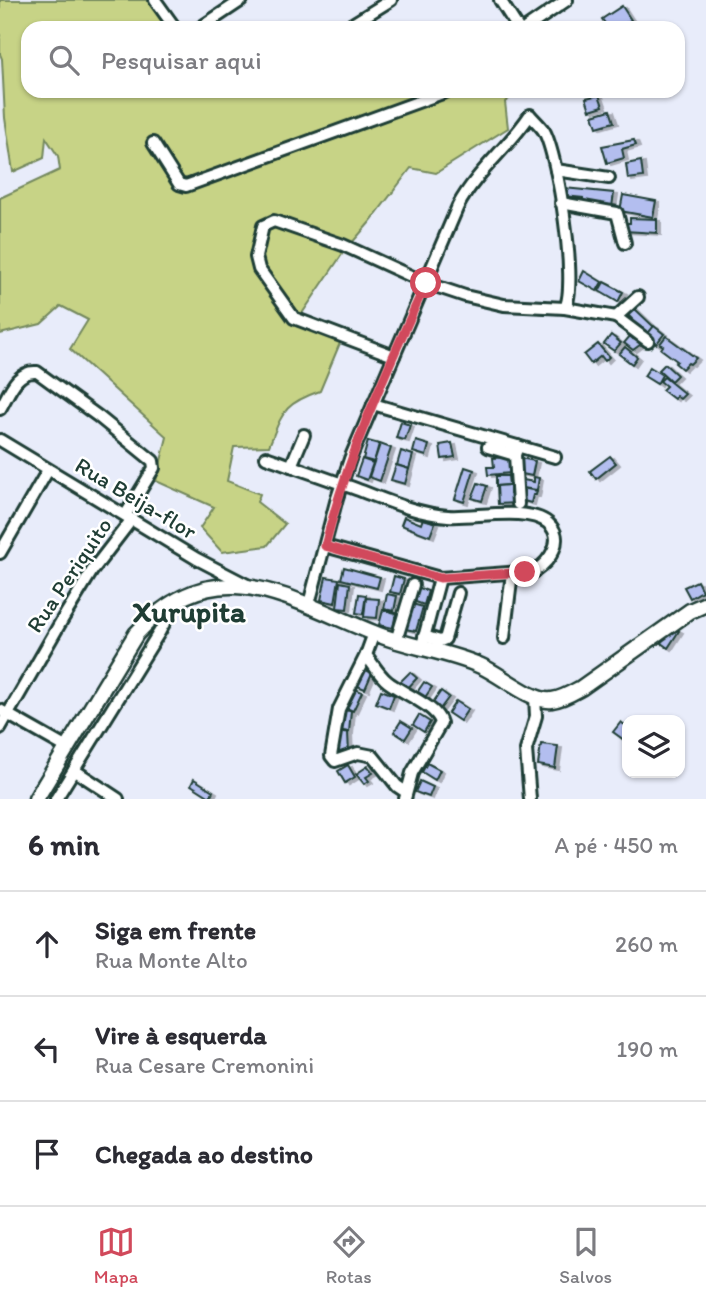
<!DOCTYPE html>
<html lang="pt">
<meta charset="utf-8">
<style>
:root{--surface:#fff;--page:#f7f7f7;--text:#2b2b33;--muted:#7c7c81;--line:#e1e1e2;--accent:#d1495b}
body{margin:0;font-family:Itim,sans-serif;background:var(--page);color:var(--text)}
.controls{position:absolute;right:21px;bottom:21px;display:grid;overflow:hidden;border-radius:14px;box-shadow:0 2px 5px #0004}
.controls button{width:63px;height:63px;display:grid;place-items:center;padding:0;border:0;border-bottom:2px solid var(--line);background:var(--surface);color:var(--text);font:35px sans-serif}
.stop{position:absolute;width:21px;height:21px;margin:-16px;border:5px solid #d1495b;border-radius:50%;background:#fff}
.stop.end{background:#d1495b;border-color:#fff;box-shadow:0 2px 7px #0008}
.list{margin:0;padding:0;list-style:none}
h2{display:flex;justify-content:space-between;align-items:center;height:91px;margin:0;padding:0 28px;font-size:30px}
h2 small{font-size:23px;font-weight:400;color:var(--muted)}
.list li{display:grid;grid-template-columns:46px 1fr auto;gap:21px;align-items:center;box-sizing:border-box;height:105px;padding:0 28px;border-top:2px solid var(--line)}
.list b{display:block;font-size:26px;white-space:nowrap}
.list p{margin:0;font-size:23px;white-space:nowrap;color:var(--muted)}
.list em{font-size:23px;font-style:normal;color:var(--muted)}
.icon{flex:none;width:38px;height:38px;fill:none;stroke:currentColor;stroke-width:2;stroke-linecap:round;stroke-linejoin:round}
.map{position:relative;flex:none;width:706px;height:799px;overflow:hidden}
.search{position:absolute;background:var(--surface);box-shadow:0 2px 5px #0004;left:21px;right:21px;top:21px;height:77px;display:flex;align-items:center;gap:18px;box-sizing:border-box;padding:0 24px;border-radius:21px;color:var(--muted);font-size:26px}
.sheet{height:406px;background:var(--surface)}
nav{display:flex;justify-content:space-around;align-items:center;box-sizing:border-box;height:98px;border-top:2px solid var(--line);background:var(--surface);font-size:19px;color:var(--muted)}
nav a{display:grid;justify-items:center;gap:4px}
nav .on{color:var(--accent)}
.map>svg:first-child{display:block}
</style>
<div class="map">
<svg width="706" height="799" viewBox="0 0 706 799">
<defs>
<filter id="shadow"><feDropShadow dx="4" dy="2" stdDeviation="0" flood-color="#0004"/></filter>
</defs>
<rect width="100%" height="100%" fill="#e8ecfa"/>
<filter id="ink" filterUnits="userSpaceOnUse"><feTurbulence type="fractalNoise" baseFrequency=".0143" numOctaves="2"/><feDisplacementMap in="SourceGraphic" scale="14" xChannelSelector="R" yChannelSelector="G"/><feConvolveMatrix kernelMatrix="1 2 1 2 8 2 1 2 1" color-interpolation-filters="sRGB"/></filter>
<g filter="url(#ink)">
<path fill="#c7d386" stroke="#73885d" stroke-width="2" d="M0 0H149L169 28H28V91H512L514 95 505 102 508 128 436 173 411 168 370 222 343 253 301 315 340 343 320 391C283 404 283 412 269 446L234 447 227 481 260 494 257 502 285 524 267 546 222 552 200 528 214 507 156 481 167 437 70 349 88 320 61 306 41 324 0 334V198L60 170 58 156 46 138 44 158 13 172 5 118 2 59 0 54Z"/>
<g fill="#b3beef" stroke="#1f3d34" stroke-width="2" filter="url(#shadow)">
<path d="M622 6 631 20 618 28H608L602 19Z"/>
<path d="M599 95 603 106 590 110 586 98Z"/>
<path d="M610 110 614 122 597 127 593 115Z"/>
<path d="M634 140 636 145 622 149 624 158 607 163 602 146Z"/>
<path d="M641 161 643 177 628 179 626 164Z"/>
<path d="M564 188 614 193 612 207 583 204V198L564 196Z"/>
<path d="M623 195 656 201 653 217 620 211Z"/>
<path d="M630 218 657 219V233L624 231V223H630Z"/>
<path d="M584 271 602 282 597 291 579 281Z"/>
<path d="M604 282 623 292 618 302 599 291Z"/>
<path d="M634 308 654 327 645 336 630 321 632 319 628 315Z"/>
<path d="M654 326 664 334 656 344 646 336Z"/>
<path d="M611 335 621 343 614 351 604 344Z"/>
<path d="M636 335 644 342 633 350 624 343 630 336 633 339Z"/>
<path d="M666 336 696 358 690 364 688 363 682 369 675 363 677 361 661 349 663 346 660 344Z"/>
<path d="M598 344 609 357 605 361 601 356 591 364 584 355Z"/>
<path d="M625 347 637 357 632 364 619 354Z"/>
<path d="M665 364 677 375 671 381 659 370Z"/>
<path d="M650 367 662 375 657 384 644 376Z"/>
<path d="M664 377 685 394 680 399 676 396 674 399 662 390 666 386 660 381Z"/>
<path d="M401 422 410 425 405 440 396 438Z"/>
<path d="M368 441 379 444 374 462 363 459Z"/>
<path d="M416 441 429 445 426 456 413 452Z"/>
<path d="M452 443 455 457 442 459 440 445Z"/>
<path d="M380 444 391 448 380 481 369 477Z"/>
<path d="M401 451 413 455 409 469 397 465Z"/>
<path d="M610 456 616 463 596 479 590 471Z"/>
<path d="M509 457 511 473 488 475 487 467H494L493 458Z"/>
<path d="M520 458 535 461 532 476 517 473Z"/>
<path d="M362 459 373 463 367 480 356 476Z"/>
<path d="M396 465 409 469 405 484 391 480Z"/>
<path d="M465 467 474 470 464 502 455 499Z"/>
<path d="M496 476H508L509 485 496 486Z"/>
<path d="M534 477 539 478 537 490 522 488 523 480 534 482Z"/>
<path d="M478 483 487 486 482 501 472 498Z"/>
<path d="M510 485V494H515L516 503 498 504 497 486Z"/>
<path d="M522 488 537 491 536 495H533L531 503 520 500Z"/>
<path d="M404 517 421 524 423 518 435 523 430 536 401 525Z"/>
<path d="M344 567 380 577 377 588 341 579Z"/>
<path d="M394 576 404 579 400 594 390 592Z"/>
<path d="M326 577 339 579 335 603 321 600Z"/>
<path d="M697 581 702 591 690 598 684 587Z"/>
<path d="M340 582 350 584 347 609 337 608Z"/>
<path d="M417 587 428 591 424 605 413 601Z"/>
<path d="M359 594 366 595 363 614 356 613Z"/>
<path d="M387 594 397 596 394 611 384 609Z"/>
<path d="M366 598 379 599 377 618 364 617Z"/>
<path d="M412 604 423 607 416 631 405 629Z"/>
<path d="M383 610 396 613 393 628 379 625Z"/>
<path d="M671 627 679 631 668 648 661 643Z"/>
<path d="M362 668 372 673 365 689 355 685Z"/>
<path d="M410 672 417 678 407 689 400 682Z"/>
<path d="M424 682 432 687 424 699 416 694Z"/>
<path d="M351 687 362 692 353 711 342 706Z"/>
<path d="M381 690 394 695 389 708 376 703Z"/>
<path d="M441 691 449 697 440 709 432 704Z"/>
<path d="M456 701 468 709 460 721 448 713Z"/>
<path d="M339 710 351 711 349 732 337 730Z"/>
<path d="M419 715 430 722 424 732 413 725Z"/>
<path d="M401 721 412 728 405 739 394 732Z"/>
<path d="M621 722 627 727 624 733 627 736 624 740 613 732Z"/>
<path d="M348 732 349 754 335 755V733Z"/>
<path d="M541 744 558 746 555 768 538 765Z"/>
<path d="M427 763 440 770 435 780 422 772Z"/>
<path d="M348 765 355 777 345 783 338 771Z"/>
<path d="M368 766 373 773 366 777 369 781 364 784 356 774Z"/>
<path d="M194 779 213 791 210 797 191 785Z"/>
<path d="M420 781 433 787 429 797 415 792Z"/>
</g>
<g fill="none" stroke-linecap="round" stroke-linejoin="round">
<defs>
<g id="minor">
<path d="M155 0 175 28"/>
<path d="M500 0 518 28"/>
<path d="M200 28 242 0"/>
<path d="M346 28 391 0"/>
<path d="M526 28 567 0"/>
<path d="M153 143 179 184 186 186 448 91"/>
<path d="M556 170 609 178"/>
<path d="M561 203 617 213 625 243"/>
<path d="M616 317 648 341"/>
<path d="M394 356 294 318 259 269 256 257 263 226 274 221 343 245 426 283 465 296 504 305 565 308 616 317 638 297"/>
<path d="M373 404 555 457"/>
<path d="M0 409C9 394 16 370 37 372L99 417 153 461 154 468 126 514"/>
<path d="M0 440 197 559 251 587"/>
<path d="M518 446 515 455 518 504"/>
<path d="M488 447 515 455"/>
<path d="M266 457C296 468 326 478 356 489 386 500 417 514 448 516 474 518 528 506 548 523 566 539 550 561 535 571L440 578 325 546"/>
<path d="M291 466 304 435"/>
<path d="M0 553 48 470"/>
<path d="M309 604 337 498 350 459 458 206C477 171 508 148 530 115 534 120 540 125 544 131 558 156 578 284 565 308"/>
<path d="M374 633 366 655C373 664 379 675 388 682 402 693 437 706 441 723L412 773 405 799"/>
<path d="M424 636 440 641 445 639 458 593"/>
<path d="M504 638 512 573"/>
<path d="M396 641 413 585"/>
<path d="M421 649 440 578"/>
<path d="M366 655 339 709 331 756 335 761 358 753 373 756 397 786 406 792"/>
<path d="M0 710 67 748"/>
<path d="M0 728 62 620 92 571 132 519"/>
<path d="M74 770 118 799"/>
<path d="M56 799 160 631 167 618 171 604"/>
<path d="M530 799 526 750 536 716 535 697"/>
</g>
<path id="major" d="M36 799 136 634C215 547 286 598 374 633 408 647 447 651 481 666 500 674 533 703 552 700 562 699 572 693 581 688L690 611 706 604"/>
</defs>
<use href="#minor" stroke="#1f3d34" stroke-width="16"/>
<use href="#major" stroke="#1f3d34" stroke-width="19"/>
<use href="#minor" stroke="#fff" stroke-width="10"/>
<use href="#major" stroke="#fff" stroke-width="14"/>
</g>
</g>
<g fill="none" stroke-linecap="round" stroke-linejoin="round" filter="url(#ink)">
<path stroke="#d1495b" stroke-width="9" d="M426 283C387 369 348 454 325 546L440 578 525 572"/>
</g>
<g text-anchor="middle" stroke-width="5" stroke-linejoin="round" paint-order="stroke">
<g font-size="23" fill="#1f3d34" stroke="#fff">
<text transform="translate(136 498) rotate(31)" y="8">Rua Beija-flor</text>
<text transform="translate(69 575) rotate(-56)" y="8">Rua Periquito</text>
</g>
<g font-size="30" font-weight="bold" fill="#1f3d34" stroke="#fff">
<text x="189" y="622">Xurupita</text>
</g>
</g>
</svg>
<div class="controls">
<button><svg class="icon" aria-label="layers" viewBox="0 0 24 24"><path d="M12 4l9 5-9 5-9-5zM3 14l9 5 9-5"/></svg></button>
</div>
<div class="stop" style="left:426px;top:283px"></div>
<div class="stop end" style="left:525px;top:572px"></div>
<div class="search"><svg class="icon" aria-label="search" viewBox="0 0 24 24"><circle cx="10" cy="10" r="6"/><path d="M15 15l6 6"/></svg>Pesquisar aqui</div>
</div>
<section class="sheet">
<h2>6 min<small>A pé · 450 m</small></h2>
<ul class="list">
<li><svg class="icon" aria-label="ahead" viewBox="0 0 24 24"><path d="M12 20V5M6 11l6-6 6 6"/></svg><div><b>Siga em frente</b><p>Rua Monte Alto</p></div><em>260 m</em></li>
<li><svg class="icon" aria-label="left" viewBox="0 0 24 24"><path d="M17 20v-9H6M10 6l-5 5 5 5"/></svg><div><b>Vire à esquerda</b><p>Rua Cesare Cremonini</p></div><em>190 m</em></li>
<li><svg class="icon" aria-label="arrive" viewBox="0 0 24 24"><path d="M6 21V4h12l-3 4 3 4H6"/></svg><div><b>Chegada ao destino</b></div></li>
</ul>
</section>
<nav>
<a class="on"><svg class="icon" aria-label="map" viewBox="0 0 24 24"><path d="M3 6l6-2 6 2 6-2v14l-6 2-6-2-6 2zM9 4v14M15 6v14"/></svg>Mapa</a>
<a><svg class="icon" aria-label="directions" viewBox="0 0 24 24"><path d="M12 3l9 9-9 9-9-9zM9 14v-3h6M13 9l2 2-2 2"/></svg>Rotas</a>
<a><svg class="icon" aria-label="saved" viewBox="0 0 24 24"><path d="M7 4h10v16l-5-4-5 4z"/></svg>Salvos</a>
</nav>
